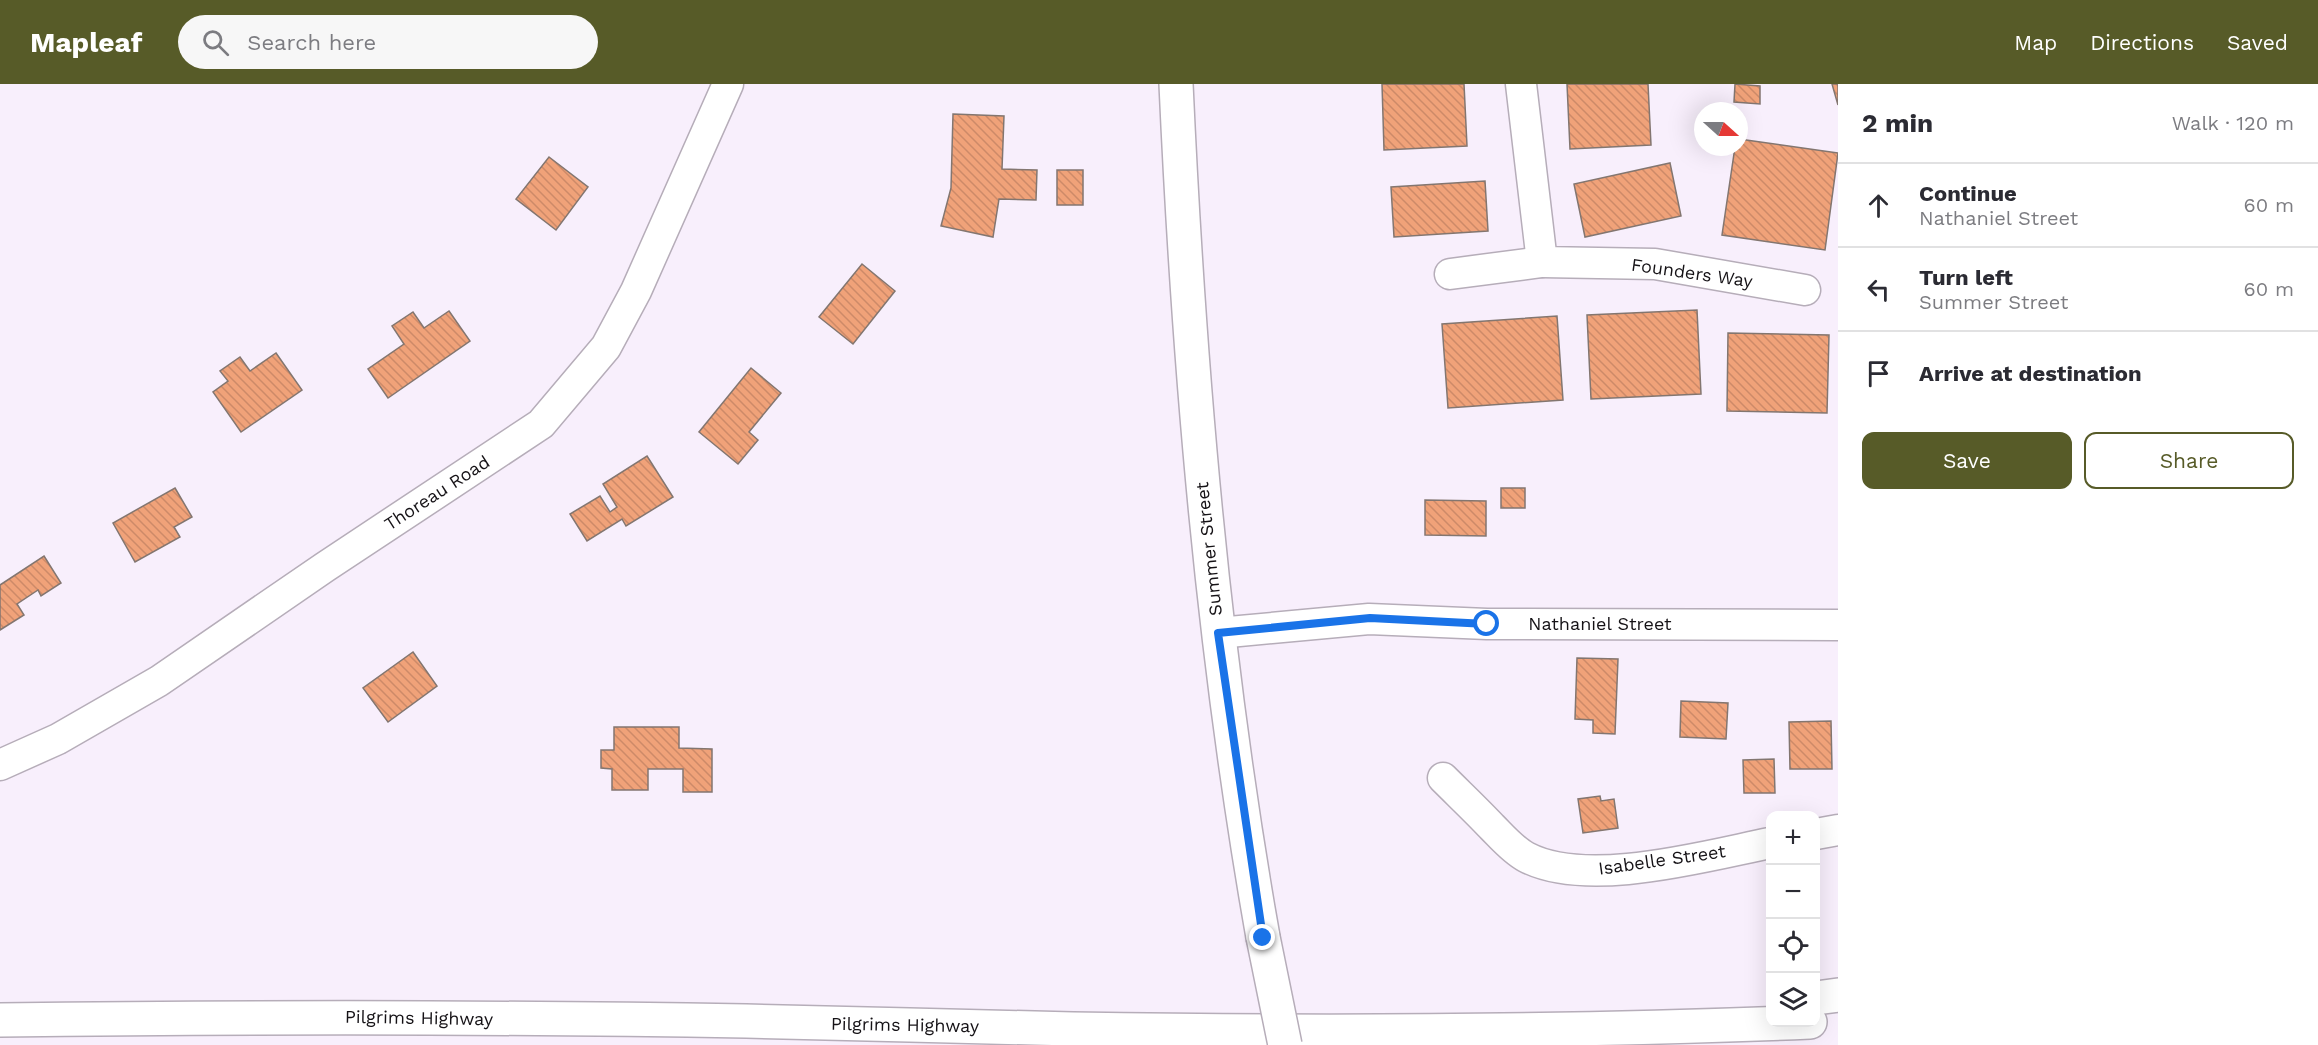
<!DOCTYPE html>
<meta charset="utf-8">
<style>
:root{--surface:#fff;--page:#f7f7f7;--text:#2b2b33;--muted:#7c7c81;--line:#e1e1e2;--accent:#575b28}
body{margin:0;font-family:"Work Sans",sans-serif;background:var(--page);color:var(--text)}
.controls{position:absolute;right:18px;bottom:18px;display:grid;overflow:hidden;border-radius:12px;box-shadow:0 6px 24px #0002}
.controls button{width:54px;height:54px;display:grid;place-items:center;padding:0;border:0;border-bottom:2px solid var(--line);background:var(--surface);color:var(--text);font:30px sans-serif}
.compass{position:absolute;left:1694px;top:18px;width:54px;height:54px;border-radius:50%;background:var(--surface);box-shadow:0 6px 24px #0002;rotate:111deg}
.stop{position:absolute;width:18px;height:18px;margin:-14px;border:4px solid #1a73e8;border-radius:50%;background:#fff}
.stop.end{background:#1a73e8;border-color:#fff;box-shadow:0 2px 6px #0008}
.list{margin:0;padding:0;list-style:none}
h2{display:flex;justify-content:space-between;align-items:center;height:78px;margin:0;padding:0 24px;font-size:26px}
h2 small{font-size:20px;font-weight:400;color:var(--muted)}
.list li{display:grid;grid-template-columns:39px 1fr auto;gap:18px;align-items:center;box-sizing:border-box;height:84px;padding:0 24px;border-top:2px solid var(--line)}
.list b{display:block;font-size:22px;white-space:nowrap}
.list p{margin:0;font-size:20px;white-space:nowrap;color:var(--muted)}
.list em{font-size:20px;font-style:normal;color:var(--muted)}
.actions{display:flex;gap:12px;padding:18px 24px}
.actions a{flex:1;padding:14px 0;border:2px solid var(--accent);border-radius:12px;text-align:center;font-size:21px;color:var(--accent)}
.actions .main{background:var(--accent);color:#fff}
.icon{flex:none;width:33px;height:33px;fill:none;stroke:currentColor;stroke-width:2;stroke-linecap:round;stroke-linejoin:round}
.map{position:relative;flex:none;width:1838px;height:961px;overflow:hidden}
header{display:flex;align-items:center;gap:36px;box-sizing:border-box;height:84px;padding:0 30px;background:var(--accent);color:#fff}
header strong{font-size:28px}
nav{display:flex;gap:33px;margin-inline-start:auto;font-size:21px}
.search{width:420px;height:54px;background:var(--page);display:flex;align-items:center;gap:15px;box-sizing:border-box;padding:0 21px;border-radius:33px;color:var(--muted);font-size:22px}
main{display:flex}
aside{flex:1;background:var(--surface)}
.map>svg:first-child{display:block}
</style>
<header>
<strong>Mapleaf</strong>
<div class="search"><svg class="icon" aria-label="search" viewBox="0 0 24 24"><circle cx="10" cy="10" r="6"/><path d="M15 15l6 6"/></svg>Search here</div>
<nav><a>Map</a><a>Directions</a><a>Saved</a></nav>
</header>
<main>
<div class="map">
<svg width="1838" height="961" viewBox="0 0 1838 961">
<defs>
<pattern id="building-back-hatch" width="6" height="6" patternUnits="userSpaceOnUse" patternTransform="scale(1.5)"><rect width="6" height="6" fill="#f0a279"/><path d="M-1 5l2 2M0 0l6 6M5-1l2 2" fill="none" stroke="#cd8a68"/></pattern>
</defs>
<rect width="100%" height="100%" fill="#f8effc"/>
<g fill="url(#building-back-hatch)" stroke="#837670" stroke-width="1.5">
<path d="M1382 0H1464L1467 62 1384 66Z"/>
<path d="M1567 0H1648L1651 61 1570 65Z"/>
<path d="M1735 0 1760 2V20L1734 18Z"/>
<path d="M1832 0H1838V21Z"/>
<path d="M953 30 1004 32 1002 85 1037 86 1036 116 999 115 993 153 941 142 951 104Z"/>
<path d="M1739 55 1838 69 1825 166 1722 151 1735 63H1739Z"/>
<path d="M549 73 588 103 556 146 516 115Z"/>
<path d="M1670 79 1681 132 1585 153 1574 100Z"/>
<rect x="1057" y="86" width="26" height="35"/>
<path d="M1485 97 1488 147 1394 153 1391 103Z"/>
<path d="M862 180 895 207 853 260 819 233Z"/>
<path d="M1697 226 1701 310 1591 315 1587 231Z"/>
<path d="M449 227 470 257 388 314 368 285 404 260 392 242 413 228 424 244Z"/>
<path d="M1557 232 1563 316 1448 324 1442 240Z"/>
<path d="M1728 249 1829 251 1827 329 1727 327Z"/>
<path d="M276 269 302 306 241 348 213 308 228 297 220 287 240 273 250 287Z"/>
<path d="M751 284 781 309 749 348 758 356 738 380 699 348Z"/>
<path d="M647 372 673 413 626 442 622 435 587 457 570 430 600 412 610 428 617 423 603 400Z"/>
<path d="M175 404 192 433 174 443 180 453 135 478 113 439Z"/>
<rect x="1501" y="404" width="24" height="20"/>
<path d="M1425 416 1486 417V452L1425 451Z"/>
<path d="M44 472 61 499 41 512 38 506 17 520 24 531 0 546V501Z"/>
<path d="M413 568 437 602 388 638 363 604Z"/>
<path d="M1577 574 1618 575 1615 650 1593 649V636L1575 635Z"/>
<path d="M1681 617 1728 619 1726 655 1680 653Z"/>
<path d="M1831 637 1832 685H1790L1789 638Z"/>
<path d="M614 643H679V664L712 665V708H683V685H648V706H612V685L601 684V666H614Z"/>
<path d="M1774 675 1775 709H1744L1743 676Z"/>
<path d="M1600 712 1601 717 1614 715 1618 744 1583 749 1578 715Z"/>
</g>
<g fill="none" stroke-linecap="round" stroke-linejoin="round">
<defs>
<g id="minor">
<path d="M1521 0 1542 178 1655 180 1805 206"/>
<path d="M1450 190 1542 178"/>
<path d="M1218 549 1369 535 1487 540 1838 541"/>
<path d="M0 681 58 655 159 597 325 483 541 340 606 263 636 207 728 0"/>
<path d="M1443 694C1459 710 1476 726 1492 743 1502 753 1513 766 1526 773 1587 805 1705 772 1770 759"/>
<path d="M1816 750 1838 746"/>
</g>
<path id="major" d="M1176 0C1189 286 1213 571 1263 853"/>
<g id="highway">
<path d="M1816 914 1838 911"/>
<path d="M0 936C249 933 497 933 746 937 855 939 964 943 1073 945 1319 949 1565 948 1810 938"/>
</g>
</defs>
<use href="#minor" stroke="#b6adb9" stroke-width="33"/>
<use href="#major" stroke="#b6adb9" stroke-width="36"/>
<use href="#highway" stroke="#b6adb9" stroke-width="36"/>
<use href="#minor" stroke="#fff" stroke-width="30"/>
<use href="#major" stroke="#fff" stroke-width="33"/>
<use href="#highway" stroke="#fff" stroke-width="33"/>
<defs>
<path id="major-bridge" d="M1263 853 1285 961"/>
</defs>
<use href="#major-bridge" stroke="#b6adb9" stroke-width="36" stroke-linecap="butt"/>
<use href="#major-bridge" stroke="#fff" stroke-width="33"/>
</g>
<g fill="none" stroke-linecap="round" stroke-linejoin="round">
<path stroke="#1a73e8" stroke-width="8" d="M1263 854 1218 549 1370 534 1487 540"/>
</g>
<g text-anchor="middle" stroke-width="4.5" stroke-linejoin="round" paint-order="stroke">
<g font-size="18" fill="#151216" stroke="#fff">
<text transform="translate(1692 189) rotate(8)" y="6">Founders Way</text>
<text transform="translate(437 409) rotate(-33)" y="6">Thoreau Road</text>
<text transform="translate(1209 465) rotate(-96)" y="6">Summer Street</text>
<text x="1600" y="546">Nathaniel Street</text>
<text transform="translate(1662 776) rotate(-8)" y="6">Isabelle Street</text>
<text transform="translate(419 934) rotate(1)" y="6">Pilgrims Highway</text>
<text transform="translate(905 941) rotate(1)" y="6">Pilgrims Highway</text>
</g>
</g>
</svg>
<div class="controls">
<button>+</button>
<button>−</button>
<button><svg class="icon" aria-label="locate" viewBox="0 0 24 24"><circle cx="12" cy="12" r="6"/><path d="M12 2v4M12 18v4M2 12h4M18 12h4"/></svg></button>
<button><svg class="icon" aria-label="layers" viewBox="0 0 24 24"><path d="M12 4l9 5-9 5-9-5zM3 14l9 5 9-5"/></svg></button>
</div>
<svg class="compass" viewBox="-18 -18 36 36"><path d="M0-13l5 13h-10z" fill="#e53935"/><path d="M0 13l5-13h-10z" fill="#7c7c81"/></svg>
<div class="stop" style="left:1487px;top:540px"></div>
<div class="stop end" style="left:1263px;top:854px"></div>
</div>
<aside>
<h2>2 min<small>Walk · 120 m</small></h2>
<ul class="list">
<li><svg class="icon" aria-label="ahead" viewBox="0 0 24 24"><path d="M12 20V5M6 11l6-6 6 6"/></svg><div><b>Continue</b><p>Nathaniel Street</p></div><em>60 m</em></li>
<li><svg class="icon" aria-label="left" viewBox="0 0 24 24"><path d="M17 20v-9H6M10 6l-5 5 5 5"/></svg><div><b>Turn left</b><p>Summer Street</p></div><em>60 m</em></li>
<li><svg class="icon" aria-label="arrive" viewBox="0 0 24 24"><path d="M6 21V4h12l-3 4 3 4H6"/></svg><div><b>Arrive at destination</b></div></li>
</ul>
<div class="actions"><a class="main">Save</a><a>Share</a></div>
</aside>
</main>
